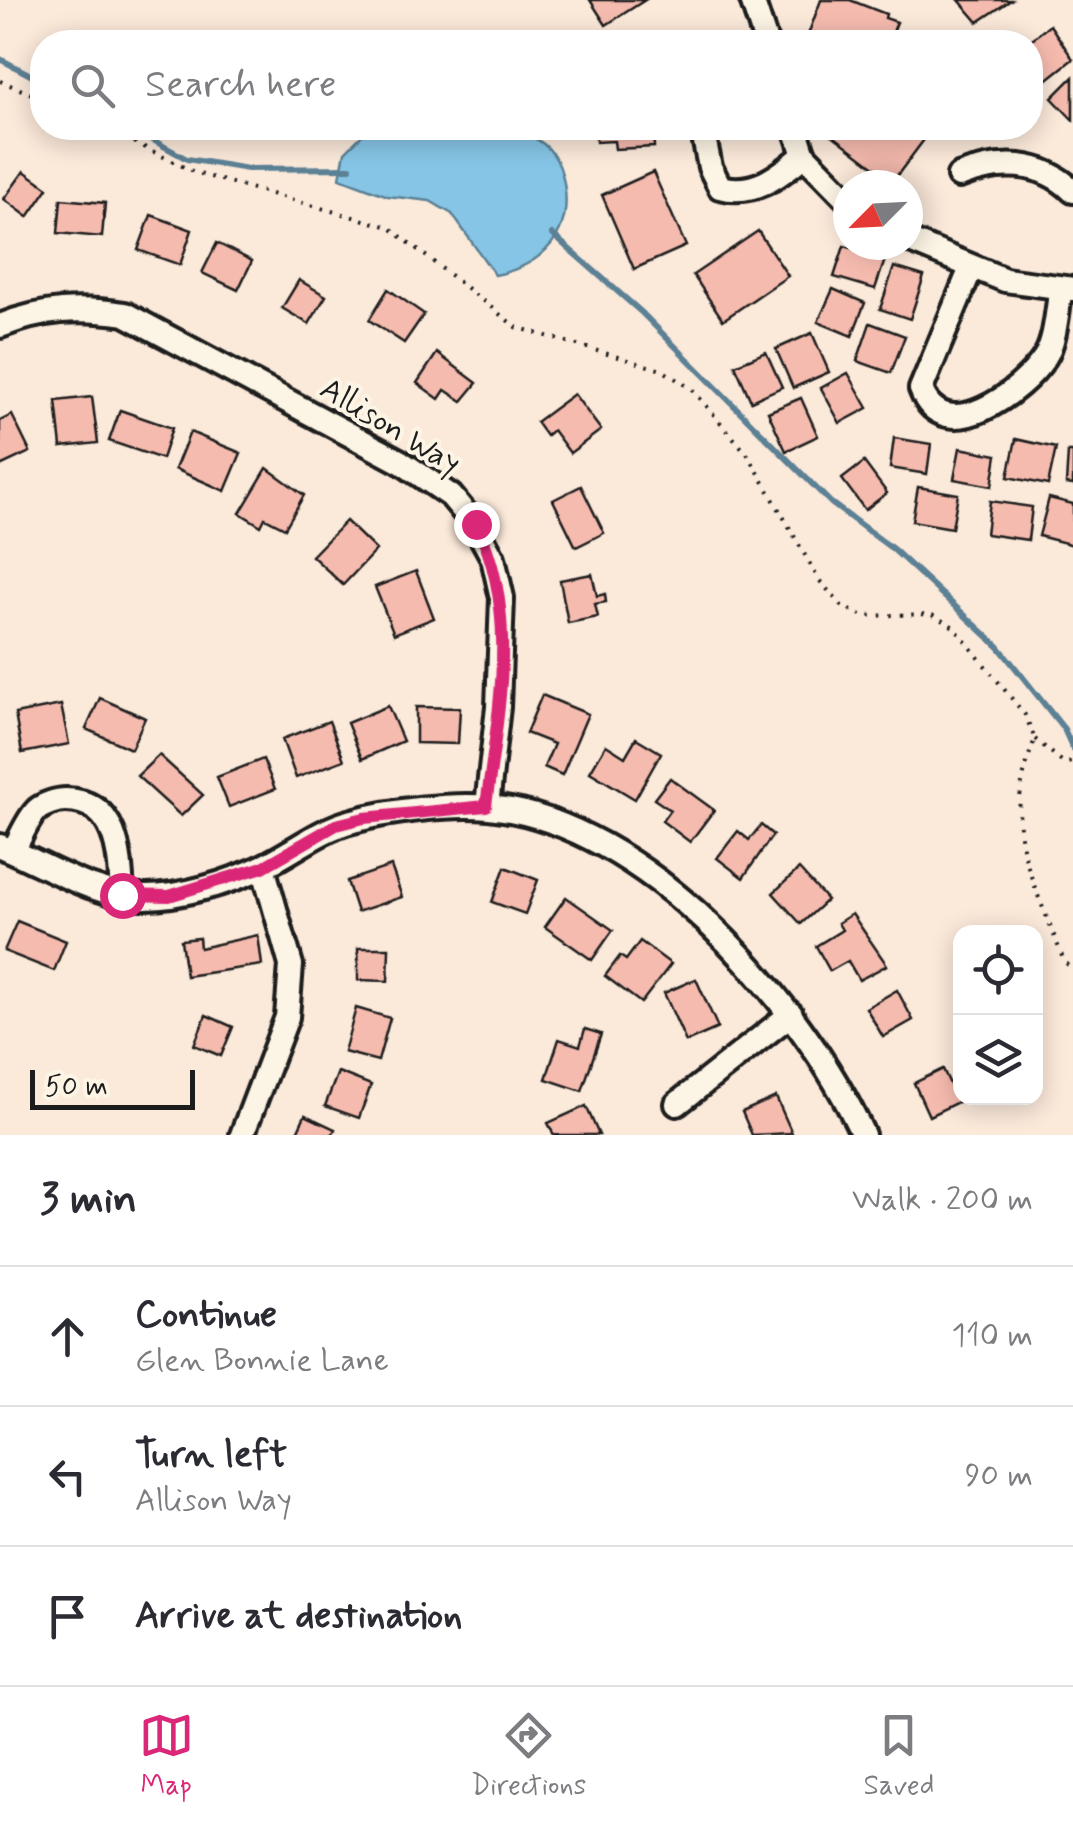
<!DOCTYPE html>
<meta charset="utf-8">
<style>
:root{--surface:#fff;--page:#f2f2f3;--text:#2b2b33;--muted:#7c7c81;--line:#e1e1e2;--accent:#db2777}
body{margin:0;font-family:Mynerve,sans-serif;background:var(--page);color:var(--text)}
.controls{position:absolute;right:30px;bottom:30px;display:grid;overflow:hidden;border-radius:20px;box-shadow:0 5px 25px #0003}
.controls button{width:90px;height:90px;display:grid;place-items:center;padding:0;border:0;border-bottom:2px solid var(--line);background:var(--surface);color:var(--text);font:50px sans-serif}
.compass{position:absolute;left:833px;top:170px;width:90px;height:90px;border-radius:50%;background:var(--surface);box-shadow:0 5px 25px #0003;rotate:246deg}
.scale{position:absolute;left:30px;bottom:25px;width:165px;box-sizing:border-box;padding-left:10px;border:5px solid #1c1c1c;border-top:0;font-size:28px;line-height:35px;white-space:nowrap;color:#1c1c1c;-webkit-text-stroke:8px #fcf5e5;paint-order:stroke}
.stop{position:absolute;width:30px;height:30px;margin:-22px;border:8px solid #db2777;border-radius:50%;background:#fff}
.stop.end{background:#db2777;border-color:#fff;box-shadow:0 2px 10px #0008}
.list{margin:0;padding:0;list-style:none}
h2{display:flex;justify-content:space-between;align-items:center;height:130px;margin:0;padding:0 40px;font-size:42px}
h2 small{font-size:32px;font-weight:400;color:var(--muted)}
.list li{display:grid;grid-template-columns:65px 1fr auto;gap:30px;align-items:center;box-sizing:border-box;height:140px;padding:0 40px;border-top:2px solid var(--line)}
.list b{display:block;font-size:38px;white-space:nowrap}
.list p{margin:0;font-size:32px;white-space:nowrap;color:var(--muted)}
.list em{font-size:32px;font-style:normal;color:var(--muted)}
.icon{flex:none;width:55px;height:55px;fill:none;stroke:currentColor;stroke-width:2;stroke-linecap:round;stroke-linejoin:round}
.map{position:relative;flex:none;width:1073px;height:1135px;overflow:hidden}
.search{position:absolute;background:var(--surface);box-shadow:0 5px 25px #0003;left:30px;right:30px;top:30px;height:110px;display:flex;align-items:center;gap:25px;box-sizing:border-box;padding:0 35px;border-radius:40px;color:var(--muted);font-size:38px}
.sheet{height:550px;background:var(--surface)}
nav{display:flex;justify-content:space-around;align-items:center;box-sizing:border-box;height:140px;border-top:2px solid var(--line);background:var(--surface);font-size:28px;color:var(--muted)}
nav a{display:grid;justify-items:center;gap:5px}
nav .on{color:var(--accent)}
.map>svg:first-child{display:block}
</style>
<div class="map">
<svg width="1073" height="1135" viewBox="0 0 1073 1135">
<rect width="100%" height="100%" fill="#fbe9da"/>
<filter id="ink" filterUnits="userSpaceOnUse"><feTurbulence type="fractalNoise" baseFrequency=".01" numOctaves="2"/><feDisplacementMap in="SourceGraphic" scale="20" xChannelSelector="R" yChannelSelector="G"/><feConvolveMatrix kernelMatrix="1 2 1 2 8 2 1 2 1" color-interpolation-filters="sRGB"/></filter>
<g filter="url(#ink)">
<path fill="#86c5e6" stroke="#5c8195" stroke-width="2.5" d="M369 128C418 128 483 117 530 136 551 145 560 161 564 183 573 233 544 265 495 275L452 214 430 201 388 196 340 178 345 152Z"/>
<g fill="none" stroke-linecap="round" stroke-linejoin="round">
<g stroke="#5c8195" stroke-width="6">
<path d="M0 59 42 81"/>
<path d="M131 128 187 159 248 169 350 168"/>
<path d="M552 234 641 312 831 503 894 550 999 647 1064 729 1073 749"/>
</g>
</g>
<g fill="#f6bbaf" stroke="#1c1c1c" stroke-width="2.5">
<path d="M590 0H645L606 25Z"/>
<path d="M821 0H850L886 14 885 18 897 22 889 42 806 40Z"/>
<path d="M959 0H1011L978 22Z"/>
<path d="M1050 25 1073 59 1040 85 1030 73 1028 42Z"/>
<path d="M1073 77V120L1052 98Z"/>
<path d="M595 128H653L654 147 615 149 614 141 596 142Z"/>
<path d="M823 128H913L926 137 893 181Z"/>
<path d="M24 171 48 188 28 217 4 199Z"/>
<path d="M653 172 686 246 634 269 602 195Z"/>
<path d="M61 199 105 203 102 237 58 233Z"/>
<path d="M151 215 192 230 180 265 138 250Z"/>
<path d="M758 231 788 276 723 320 693 275Z"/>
<path d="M217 243 252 261 238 290 202 273Z"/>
<path d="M844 246 886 257 875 289 834 277Z"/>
<path d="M894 267 924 276 910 319 880 309Z"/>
<path d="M299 280 326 296 309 324 282 308Z"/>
<path d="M388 289 424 314 404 343 369 320Z"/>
<path d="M833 289 865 303 852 336 818 322Z"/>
<path d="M870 323 905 336 891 373 857 361Z"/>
<path d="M812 333 829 372 793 388 776 349Z"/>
<path d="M766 352 782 387 751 401 735 365Z"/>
<path d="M437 353 477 383 462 401 445 390 439 399 417 383Z"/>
<path d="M848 373 868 408 840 423 821 388Z"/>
<path d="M574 394 601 430 570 453 553 430 546 436 536 422Z"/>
<path d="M92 397 98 443 61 447 56 401Z"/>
<path d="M801 398 818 436 786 451 768 412Z"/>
<path d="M120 410 172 428 162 459 109 441Z"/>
<path d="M12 415 30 452 0 466V421Z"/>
<path d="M190 432 241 453 225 491 175 469Z"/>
<path d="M894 438 931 444 927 474 890 468Z"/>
<path d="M1016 439 1056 448 1048 485 1008 477Z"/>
<path d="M960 448 997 455 992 486 954 479Z"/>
<path d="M1068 452H1073V485L1066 484Z"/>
<path d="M864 462 887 493 865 510 842 479Z"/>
<path d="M267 468 304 495 285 528 265 518 261 526 240 513Z"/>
<path d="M581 486 604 533 576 547 553 500Z"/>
<path d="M918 487 958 494 952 528 912 521Z"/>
<path d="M1049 498 1073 504V545L1039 536Z"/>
<path d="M990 501 1032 507 1028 540 986 534Z"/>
<path d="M346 521 376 550 343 585 312 556Z"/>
<path d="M416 571 434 618 394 634 375 587Z"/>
<path d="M592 574 597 596 605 594 606 602 595 604 598 617 568 623 560 580Z"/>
<path d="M542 695 588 714 562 775 544 767 554 744 526 733Z"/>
<path d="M100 698 145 718 131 749 86 729Z"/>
<path d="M61 705 69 744 22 753 15 714Z"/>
<path d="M388 706 403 741 362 759 347 723Z"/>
<path d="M416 707 460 708 458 744 416 743Z"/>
<path d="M329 721 344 760 296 778 282 739Z"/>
<path d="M636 738 661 753 635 799 590 772 606 745 625 757Z"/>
<path d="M159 755 203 795 181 816 137 776Z"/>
<path d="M263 759 275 789 229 807 217 777Z"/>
<path d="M670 778 714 810 690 842 662 821 670 810 654 799Z"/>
<path d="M761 825 773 835 743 878 717 858 738 831 749 840Z"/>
<path d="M391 866 402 897 357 912 347 881Z"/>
<path d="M505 867 538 880 525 914 492 902Z"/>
<path d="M799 869 827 900 801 924 773 893Z"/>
<path d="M566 897 613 930 592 960 545 927Z"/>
<path d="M852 914 887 965 859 980 848 961 830 971 816 946 842 930 838 923Z"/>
<path d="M17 921 66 941 54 971 4 951Z"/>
<path d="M258 935 262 965 186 976 181 940 199 938 200 948Z"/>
<path d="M640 941 671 964 641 1003 605 976 620 956 626 960Z"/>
<path d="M358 948H389L388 981 358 980Z"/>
<path d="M696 979 718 1028 686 1042 664 993Z"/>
<path d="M897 990 913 1020 883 1037 866 1008Z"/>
<path d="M356 1008 390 1018 378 1061 344 1052Z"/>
<path d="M206 1015 233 1027 221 1056 194 1045Z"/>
<path d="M585 1029 601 1034 582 1091 546 1079 559 1039 580 1046Z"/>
<path d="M943 1069 958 1102 929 1116 914 1083Z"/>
<path d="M338 1072 371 1085 359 1118 325 1106Z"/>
<path d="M776 1097 792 1133 752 1135 742 1112Z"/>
<path d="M586 1106 599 1135H554L548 1123Z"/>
<path d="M305 1115 335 1129 332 1135H296Z"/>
</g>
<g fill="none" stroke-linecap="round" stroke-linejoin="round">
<defs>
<g id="minor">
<path d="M752 0 766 42"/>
<path d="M702 128 710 167 720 187C754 196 778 177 804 155"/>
<path d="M795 128 804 155 848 200"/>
<path d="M959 176C999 160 1041 160 1073 191"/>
<path d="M908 240 1005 280 1073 289"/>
<path d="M971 268 921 389C944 451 1023 391 1045 357 1056 340 1057 309 1061 288"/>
<path d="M0 326C43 309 79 307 125 314L401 462 451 496 475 525 493 558 502 598 498 707 487 806"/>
<path d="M0 846C45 864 92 896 142 897 179 898 232 882 266 865 296 850 321 829 353 821 388 811 453 803 489 807 643 821 803 1002 863 1135"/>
<path d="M13 851C20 839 27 820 37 810 44 804 57 800 66 800 118 801 120 855 122 895"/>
<path d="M677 1104 791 1014"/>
<path d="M242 1135 287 1017 291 965 263 867"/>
</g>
</defs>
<use href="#minor" stroke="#1c1c1c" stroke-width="30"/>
<g stroke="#1c1c1c" stroke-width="4" stroke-dasharray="2.5 8" stroke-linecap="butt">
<path d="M0 81 42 98"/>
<path d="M106 128 196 173 389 227 516 327 662 370 692 389 749 456 819 580 842 606 863 616 930 614 954 627 1025 715 1035 739C999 831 1032 874 1063 959L1073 971"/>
<path d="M1035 739 1064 763 1073 762"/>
</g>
<use href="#minor" stroke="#fcf5e5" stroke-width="22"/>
</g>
</g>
<g fill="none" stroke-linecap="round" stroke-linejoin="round" filter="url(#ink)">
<path stroke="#db2777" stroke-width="12" d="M122 895 169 896 263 867 336 825 364 818 486 806C498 713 520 610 476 524"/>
</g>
<g text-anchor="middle" stroke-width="8" stroke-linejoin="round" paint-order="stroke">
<g font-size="32" fill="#1c1c1c" stroke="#fcf5e5">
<text transform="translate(391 425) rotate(31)" y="11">Allison Way</text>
</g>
</g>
</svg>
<div class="controls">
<button><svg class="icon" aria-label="locate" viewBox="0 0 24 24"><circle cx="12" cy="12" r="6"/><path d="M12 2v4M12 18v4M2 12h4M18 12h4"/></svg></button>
<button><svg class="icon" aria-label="layers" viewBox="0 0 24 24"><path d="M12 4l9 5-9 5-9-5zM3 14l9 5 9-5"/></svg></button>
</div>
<svg class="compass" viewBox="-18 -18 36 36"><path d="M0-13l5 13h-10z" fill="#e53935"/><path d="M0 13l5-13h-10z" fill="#7c7c81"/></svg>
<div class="scale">50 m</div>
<div class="stop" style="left:122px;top:895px"></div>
<div class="stop end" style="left:476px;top:524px"></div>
<div class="search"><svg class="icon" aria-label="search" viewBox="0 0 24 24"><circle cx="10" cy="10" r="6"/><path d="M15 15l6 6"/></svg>Search here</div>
</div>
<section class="sheet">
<h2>3 min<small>Walk · 200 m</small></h2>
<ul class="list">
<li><svg class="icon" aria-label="ahead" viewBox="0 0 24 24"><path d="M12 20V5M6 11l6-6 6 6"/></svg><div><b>Continue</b><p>Glen Bonnie Lane</p></div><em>110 m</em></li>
<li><svg class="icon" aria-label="left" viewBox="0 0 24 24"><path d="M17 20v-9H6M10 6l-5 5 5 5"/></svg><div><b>Turn left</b><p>Allison Way</p></div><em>90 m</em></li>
<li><svg class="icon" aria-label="arrive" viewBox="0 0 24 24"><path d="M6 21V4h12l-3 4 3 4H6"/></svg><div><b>Arrive at destination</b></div></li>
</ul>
</section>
<nav>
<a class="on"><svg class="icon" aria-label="map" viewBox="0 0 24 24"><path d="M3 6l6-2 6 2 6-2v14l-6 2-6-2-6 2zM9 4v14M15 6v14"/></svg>Map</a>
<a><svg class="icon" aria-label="directions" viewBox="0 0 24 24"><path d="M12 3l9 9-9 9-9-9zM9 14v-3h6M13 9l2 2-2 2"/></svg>Directions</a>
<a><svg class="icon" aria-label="saved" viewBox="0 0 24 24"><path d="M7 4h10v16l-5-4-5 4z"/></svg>Saved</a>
</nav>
